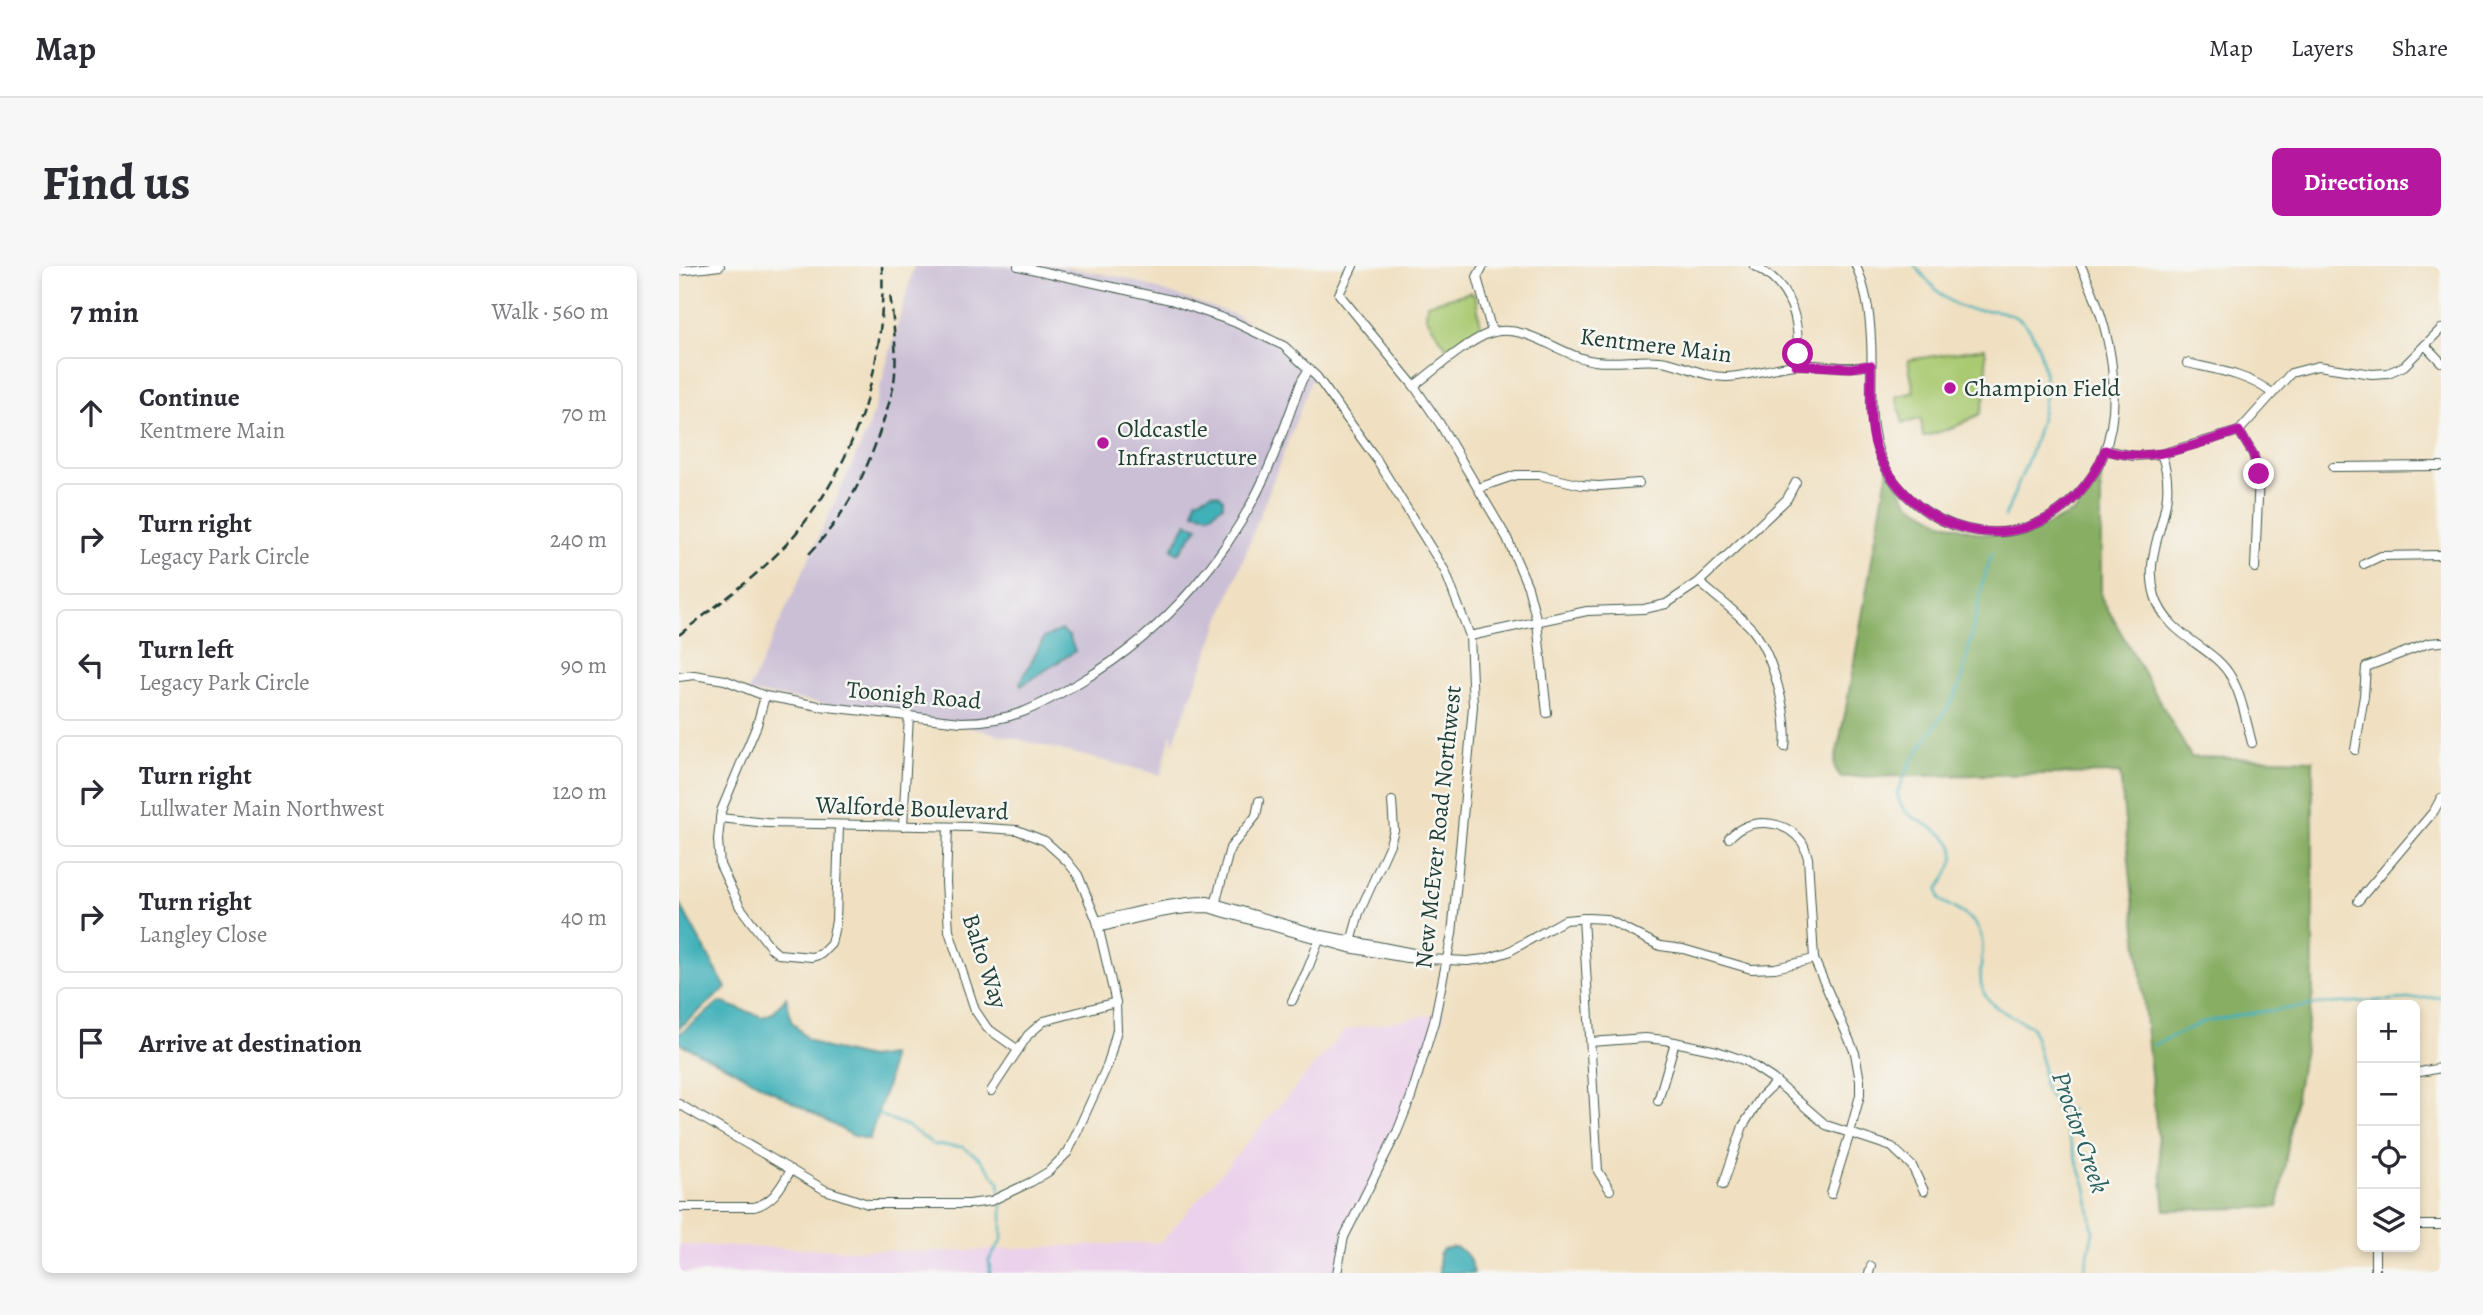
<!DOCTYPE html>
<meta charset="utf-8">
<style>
:root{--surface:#fff;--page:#f7f7f7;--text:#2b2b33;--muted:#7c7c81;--line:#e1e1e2;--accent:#b5179e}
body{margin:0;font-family:Alegreya,serif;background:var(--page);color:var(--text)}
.controls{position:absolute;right:21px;bottom:21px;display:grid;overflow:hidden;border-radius:10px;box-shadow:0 4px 10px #0003}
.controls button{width:63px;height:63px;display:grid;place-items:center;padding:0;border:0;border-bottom:2px solid var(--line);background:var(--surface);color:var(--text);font:35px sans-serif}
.stop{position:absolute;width:21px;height:21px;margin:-16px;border:5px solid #b5179e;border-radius:50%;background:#fff}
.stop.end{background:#b5179e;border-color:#fff;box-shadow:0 2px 7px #0008}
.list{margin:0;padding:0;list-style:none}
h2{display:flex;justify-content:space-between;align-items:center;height:91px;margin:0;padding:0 28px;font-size:30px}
h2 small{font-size:23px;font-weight:400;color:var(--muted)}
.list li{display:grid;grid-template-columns:46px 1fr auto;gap:21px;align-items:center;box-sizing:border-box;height:112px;margin:0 14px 14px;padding:0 14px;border:2px solid var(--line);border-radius:10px}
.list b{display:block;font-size:26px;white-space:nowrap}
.list p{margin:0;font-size:23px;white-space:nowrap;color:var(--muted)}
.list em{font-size:23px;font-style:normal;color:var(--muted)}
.icon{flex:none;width:38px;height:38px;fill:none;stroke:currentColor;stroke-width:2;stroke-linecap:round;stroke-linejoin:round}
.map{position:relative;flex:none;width:1762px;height:1007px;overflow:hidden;border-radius:10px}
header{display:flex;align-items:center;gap:42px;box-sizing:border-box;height:98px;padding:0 35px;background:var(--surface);border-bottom:2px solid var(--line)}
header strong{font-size:33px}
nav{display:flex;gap:38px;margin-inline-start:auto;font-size:24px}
.intro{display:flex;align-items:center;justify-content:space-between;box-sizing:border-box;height:168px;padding:0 42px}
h1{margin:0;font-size:49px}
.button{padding:18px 32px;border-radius:10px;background:var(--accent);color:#fff;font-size:24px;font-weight:700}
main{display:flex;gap:42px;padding:0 42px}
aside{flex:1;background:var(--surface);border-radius:10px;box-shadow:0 4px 10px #0003}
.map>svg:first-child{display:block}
</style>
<header>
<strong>Map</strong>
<nav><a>Map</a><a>Layers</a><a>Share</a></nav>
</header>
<div class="intro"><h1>Find us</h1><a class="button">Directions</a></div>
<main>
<aside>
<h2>7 min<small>Walk · 560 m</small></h2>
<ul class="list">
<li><svg class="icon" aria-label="ahead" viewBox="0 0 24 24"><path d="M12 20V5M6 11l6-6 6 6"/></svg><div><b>Continue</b><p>Kentmere Main</p></div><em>70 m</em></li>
<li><svg class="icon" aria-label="right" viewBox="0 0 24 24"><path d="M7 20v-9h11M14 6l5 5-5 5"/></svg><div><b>Turn right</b><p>Legacy Park Circle</p></div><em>240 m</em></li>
<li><svg class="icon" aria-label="left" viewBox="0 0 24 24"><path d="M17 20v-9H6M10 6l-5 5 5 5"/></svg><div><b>Turn left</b><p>Legacy Park Circle</p></div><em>90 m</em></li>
<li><svg class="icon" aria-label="right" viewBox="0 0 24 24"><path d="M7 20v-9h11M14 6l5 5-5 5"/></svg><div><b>Turn right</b><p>Lullwater Main Northwest</p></div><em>120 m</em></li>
<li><svg class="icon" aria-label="right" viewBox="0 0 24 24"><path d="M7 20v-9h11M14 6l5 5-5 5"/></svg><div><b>Turn right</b><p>Langley Close</p></div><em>40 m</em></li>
<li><svg class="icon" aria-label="arrive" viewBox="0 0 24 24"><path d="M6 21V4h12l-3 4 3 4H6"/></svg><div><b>Arrive at destination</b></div></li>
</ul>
</aside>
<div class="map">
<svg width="1762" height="1007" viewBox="0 0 1762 1007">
<rect width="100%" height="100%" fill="#f6f6f2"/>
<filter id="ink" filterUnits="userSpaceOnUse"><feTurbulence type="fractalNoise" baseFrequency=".0143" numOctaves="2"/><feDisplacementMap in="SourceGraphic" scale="14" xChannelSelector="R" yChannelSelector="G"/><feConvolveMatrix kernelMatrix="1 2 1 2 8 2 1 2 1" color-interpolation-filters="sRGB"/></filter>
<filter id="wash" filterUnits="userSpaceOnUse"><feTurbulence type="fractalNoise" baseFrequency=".00686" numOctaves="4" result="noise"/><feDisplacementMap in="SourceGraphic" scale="28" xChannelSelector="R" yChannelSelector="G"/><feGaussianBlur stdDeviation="1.57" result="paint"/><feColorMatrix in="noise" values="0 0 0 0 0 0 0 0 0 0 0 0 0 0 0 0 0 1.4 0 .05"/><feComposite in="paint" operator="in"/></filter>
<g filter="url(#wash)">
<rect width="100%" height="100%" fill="#f0e0c1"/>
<path fill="#ebd1eb" d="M766 746 733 833 665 977 658 1007H0V979L254 986 482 976 666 764Z"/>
<path fill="#cbbfd5" d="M235 0H380L446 12 559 50 636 104 494 478 492 466 482 509 278 458 69 426 190 161Z"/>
<g fill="#aaca72" stroke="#648453" stroke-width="2">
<path d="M792 26 797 32 802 61 770 85 747 51 748 38Z"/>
<path d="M1306 82 1309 119 1301 148 1276 161 1244 171 1242 153 1224 157 1217 131 1235 126 1229 94Z"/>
</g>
<path fill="#87ae64" stroke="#53764c" stroke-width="2" d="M1209 202 1229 236 1263 256 1303 268 1351 267 1397 245 1422 205V331L1512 491 1634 494V727L1599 941 1486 944 1441 507 1161 511 1155 500 1166 448Z"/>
<g fill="#40b0b9" stroke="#307676" stroke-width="2">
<path d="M533 227 541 229 544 233V239L531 249 515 246 517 234Z"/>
<path d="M508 257 519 261 500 287 493 283Z"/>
<path d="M382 364 390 370 396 385 342 420 341 417 365 372Z"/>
<path d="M0 636 47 722 0 762Z"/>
<path d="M107 731 112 755 128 773 144 781 190 792 212 789 209 815 190 874 173 869 51 802 0 777V768L41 736 84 751 94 747Z"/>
<path d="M775 981C789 985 791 994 795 1007H760V988L764 983Z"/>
</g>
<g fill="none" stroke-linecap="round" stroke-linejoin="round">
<g stroke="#40b0b9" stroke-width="2.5">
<path d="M1236 0C1252 18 1269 42 1295 44 1308 45 1319 43 1332 49 1344 53 1352 63 1357 75 1383 133 1346 197 1326 251"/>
<path d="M1313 287 1304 316 1283 414 1276 430 1231 498 1218 527C1219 532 1221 538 1224 542 1236 560 1283 565 1274 595 1271 606 1264 614 1259 624L1261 634C1272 642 1290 648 1297 659 1316 686 1283 718 1320 743 1330 750 1342 755 1353 761L1363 797 1365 820 1382 850 1407 921 1414 966 1405 1007"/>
<path d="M1475 779 1524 756 1566 748 1643 738 1762 731"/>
<path d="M199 848 230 861 255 879 284 881 300 892 320 916 321 924"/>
<path d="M1382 850 1391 843"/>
<path d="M311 1007 310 994 323 974V937"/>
</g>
</g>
</g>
<g filter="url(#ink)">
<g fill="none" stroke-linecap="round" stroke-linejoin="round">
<defs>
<g id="minor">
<path d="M339 0 492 34 555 56 605 80 638 111 698 194 766 305 791 370 794 440 790 487 773 668 755 756 732 831 718 866 665 971 658 1007"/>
<path d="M674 0 660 28 735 120 761 158 828 272 849 321 858 356 868 447"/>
<path d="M804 0 798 11 813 66"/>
<path d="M1075 0C1114 20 1123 58 1117 99"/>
<path d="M1177 0C1187 23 1191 48 1192 73 1195 118 1184 167 1210 208 1253 273 1342 288 1397 230 1408 218 1418 205 1424 190 1447 129 1430 57 1402 0"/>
<path d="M0 5 41 0"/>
<path d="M1746 79 1762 96"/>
<path d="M1508 97C1538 104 1568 108 1593 127"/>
<path d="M735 120C753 106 794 70 815 66 850 58 882 91 916 95 937 98 959 93 981 95 1003 97 1025 112 1048 111 1071 110 1094 101 1117 99 1142 97 1167 105 1192 99"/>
<path d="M1560 165 1574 188 1580 208 1576 302"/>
<path d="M1426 184 1455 190 1482 188 1560 165 1612 107 1639 100 1693 108 1709 107 1725 100 1762 63"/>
<path d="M1482 188C1504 243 1461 278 1476 330 1489 372 1534 379 1552 411 1563 430 1567 455 1573 477"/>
<path d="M1654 201 1762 200"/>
<path d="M799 222 837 209H860L903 219 920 220 960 217"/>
<path d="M1685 298 1702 290 1762 289"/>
<path d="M1020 316C1037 331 1058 346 1073 363 1094 389 1110 449 1106 481"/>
<path d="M791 370 908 345 965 343 987 338 1020 316 1108 233 1117 216"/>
<path d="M0 411 15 409 46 414 86 430 140 440 282 456C334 456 359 441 401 416 487 366 555 286 593 194 604 167 613 140 623 114L630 103"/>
<path d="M86 430 78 459 42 545 39 574 41 599 61 641 92 682 99 688 133 691 142 688 152 678 157 655 160 559"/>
<path d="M1676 484 1685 430 1687 401 1750 377 1762 376"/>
<path d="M224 560 230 449"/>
<path d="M269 561 267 616 270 665 296 744 308 762 338 783"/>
<path d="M1050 572C1069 551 1105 552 1123 576 1126 580 1127 587 1129 592L1135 693 1176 787 1181 815V829L1171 867 1152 928"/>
<path d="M1679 635 1755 545 1762 532"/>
<path d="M536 639 551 582 577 550 580 535"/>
<path d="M904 652 919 905 931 924"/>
<path d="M418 655C455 647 492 635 529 635L643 669 744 689"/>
<path d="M419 662C455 653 492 642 529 642L670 682 728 692 788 695 806 693 829 686 886 654 909 652 927 653 981 680 1004 683 1072 703 1096 702 1135 693"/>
<path d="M671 680 680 647 711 578 715 564 713 535"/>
<path d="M613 735 628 705 641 672"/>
<path d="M912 776 966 772 986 774 1038 785 1067 795 1094 813 1147 859 1213 881 1233 900 1245 925"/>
<path d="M1736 807 1762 802"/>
<path d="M312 825 349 769 365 755 437 736"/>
<path d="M979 835 996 776"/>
<path d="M0 838 146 924 189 938H290L312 935 352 916 369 906 389 886 429 798 438 764 437 737 418 655 399 609 388 595 366 575 338 564 292 561 88 557 41 552"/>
<path d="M1044 919 1064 860 1082 831 1097 816"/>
<path d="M0 941H75C95 936 102 920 112 904"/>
<path d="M1736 959H1762"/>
<path d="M1190 1007 1192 1000"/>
<path d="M1696 1007V981"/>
</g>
</defs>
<use href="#minor" stroke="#3e5549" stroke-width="10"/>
<use href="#minor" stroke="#fff" stroke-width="8"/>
<g stroke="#1f3d34" stroke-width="2.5" stroke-dasharray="10 5" stroke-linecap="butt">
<path d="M130 288C167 248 186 211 203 159 208 143 215 125 216 107 218 81 214 54 211 28"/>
<path d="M0 369C32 343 66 320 95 291 172 215 208 107 203 0"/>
</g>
</g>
</g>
<g fill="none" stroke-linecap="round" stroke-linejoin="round" filter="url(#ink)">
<path stroke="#b5179e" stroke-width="9" d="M1119 88 1117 99 1172 102 1192 99C1193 127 1188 163 1200 189 1236 268 1336 295 1398 229 1410 216 1420 201 1426 184 1472 199 1516 178 1560 165L1574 188 1580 208"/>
</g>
<g fill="#b5179e" stroke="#f6f6f2" stroke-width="2.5">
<circle cx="1271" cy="122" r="7"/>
<circle cx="424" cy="177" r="7"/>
</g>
<g text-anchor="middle" stroke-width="5" stroke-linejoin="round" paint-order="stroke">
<g font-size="24" fill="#1f3d34" stroke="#f6f6f2">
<text transform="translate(977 79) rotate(7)" y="8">Kentmere Main</text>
<text transform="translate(235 429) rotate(5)" y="8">Toonigh Road</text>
<text transform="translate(233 542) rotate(2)" y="8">Walforde Boulevard</text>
<text transform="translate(759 561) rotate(-84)" y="8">New McEver Road Northwest</text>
<text transform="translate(306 695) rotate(72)" y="8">Balto Way</text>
</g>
<g font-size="24" fill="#1f3d34" stroke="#f6f6f2" text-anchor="start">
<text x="1285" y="130">Champion Field</text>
<text x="438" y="171">Oldcastle<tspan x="438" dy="28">Infrastructure</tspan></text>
</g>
<g font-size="26" font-style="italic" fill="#29605c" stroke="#f6f6f2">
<text transform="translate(1402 866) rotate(71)" y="9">Proctor Creek</text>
</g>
</g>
</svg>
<div class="controls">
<button>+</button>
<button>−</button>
<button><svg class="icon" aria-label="locate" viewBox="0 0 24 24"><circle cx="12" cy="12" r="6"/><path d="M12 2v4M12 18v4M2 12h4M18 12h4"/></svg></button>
<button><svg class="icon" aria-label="layers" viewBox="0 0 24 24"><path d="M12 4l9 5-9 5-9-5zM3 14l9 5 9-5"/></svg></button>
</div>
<div class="stop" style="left:1119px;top:88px"></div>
<div class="stop end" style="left:1580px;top:208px"></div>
</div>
</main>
